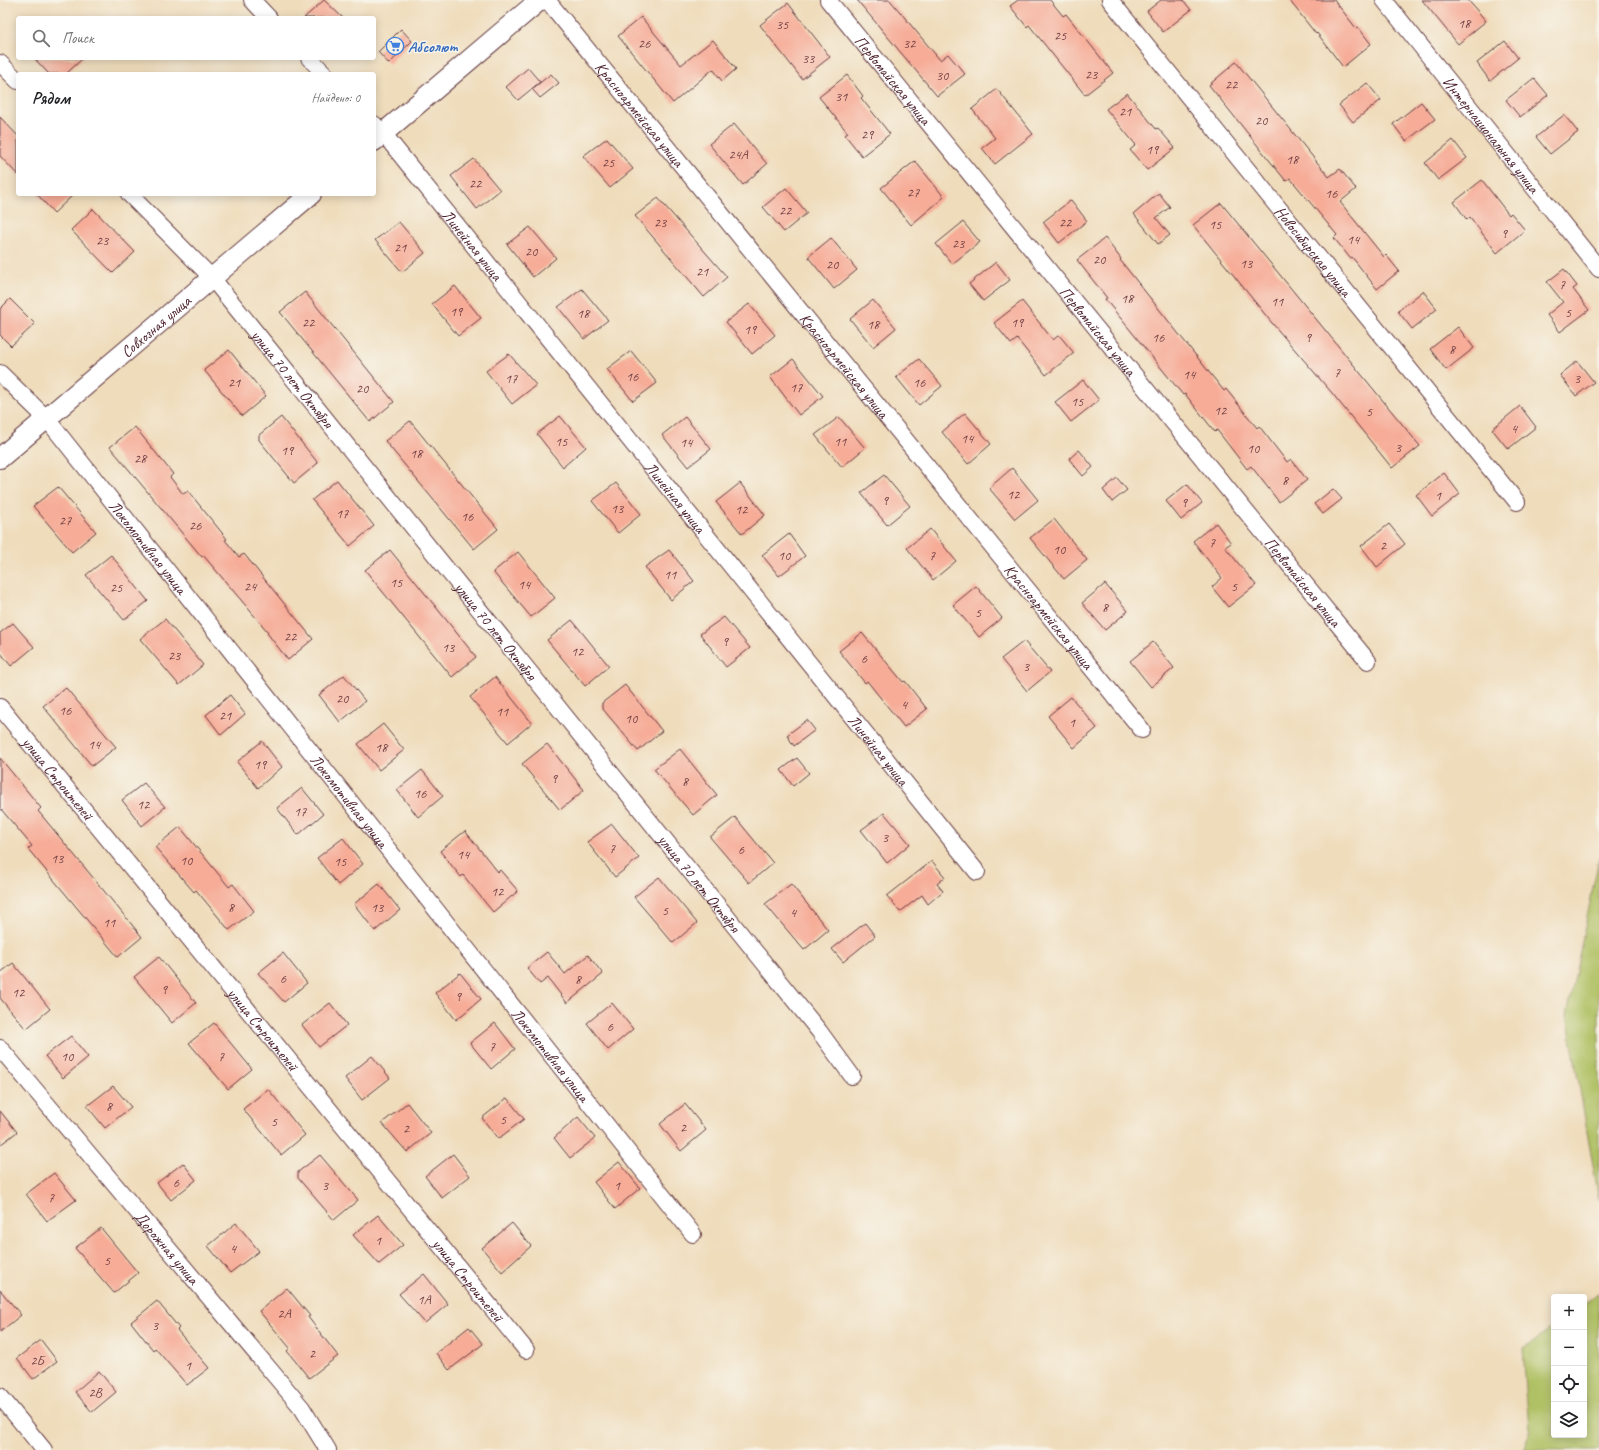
<!DOCTYPE html>
<html lang="ru">
<meta charset="utf-8">
<style>
:root{--surface:#fff;--page:#f6f6f6;--text:#202124;--muted:#757577;--line:#e0e0e0}
body{margin:0;font-family:Caveat,sans-serif;background:var(--page);color:var(--text)}
.controls{position:absolute;right:12px;bottom:12px;display:grid;overflow:hidden;border-radius:4px;box-shadow:0 2px 10px #0003}
.controls button{width:36px;height:36px;display:grid;place-items:center;padding:0;border:0;border-bottom:1px solid var(--line);background:var(--surface);color:var(--text);font:20px sans-serif}
.list{margin:0;padding:0;list-style:none}
h2{display:flex;justify-content:space-between;align-items:center;height:52px;margin:0;padding:0 16px;font-size:17px}
h2 small{font-size:13px;font-weight:400;color:var(--muted)}
.icon{flex:none;width:22px;height:22px;fill:none;stroke:currentColor;stroke-width:2;stroke-linecap:round;stroke-linejoin:round}
.map{position:relative;flex:none;width:1599px;height:1450px;overflow:hidden}
.search{position:absolute;background:var(--surface);box-shadow:0 2px 10px #0003;left:16px;top:16px;width:360px;height:44px;display:flex;align-items:center;gap:10px;box-sizing:border-box;padding:0 14px;border-radius:4px;color:var(--muted);font-size:15px}
.panel{position:absolute;background:var(--surface);box-shadow:0 2px 10px #0003;left:16px;top:72px;width:360px;height:124px;border-radius:4px}
.map>svg:first-child{display:block}
</style>
<div class="map">
<svg width="1599" height="1450" viewBox="0 0 1599 1450">
<rect width="100%" height="100%" fill="#f7f3e8"/>
<filter id="ink" filterUnits="userSpaceOnUse"><feTurbulence type="fractalNoise" baseFrequency=".025" numOctaves="2"/><feDisplacementMap in="SourceGraphic" scale="8" xChannelSelector="R" yChannelSelector="G"/><feConvolveMatrix kernelMatrix="1 2 1 2 8 2 1 2 1" color-interpolation-filters="sRGB"/></filter>
<filter id="wash" filterUnits="userSpaceOnUse"><feTurbulence type="fractalNoise" baseFrequency=".012" numOctaves="4" result="noise"/><feDisplacementMap in="SourceGraphic" scale="16" xChannelSelector="R" yChannelSelector="G"/><feGaussianBlur stdDeviation="0.9" result="paint"/><feColorMatrix in="noise" values="0 0 0 0 0 0 0 0 0 0 0 0 0 0 0 0 0 1.4 0 .05"/><feComposite in="paint" operator="in"/></filter>
<g filter="url(#wash)">
<rect width="100%" height="100%" fill="#efdcbb"/>
<g fill="#b0c165" stroke="#7d7048">
<path d="M1599 858V1200L1567 1015Z"/>
<path d="M1599 1292V1450H1522L1529 1431 1523 1349 1554 1326V1435H1584V1304Z"/>
</g>
<g id="blocks">
<g fill="#f6ac97">
<path d="M324 0 343 18H304Z"/>
<path d="M857 0H890L940 60 948 54 965 74 937 96Z"/>
<path d="M1018 0H1050L1063 16 1066 14 1113 73 1085 95 1029 25 1027 27 1010 6Z"/>
<path d="M1161 0H1183L1191 10 1163 32 1147 11Z"/>
<path d="M1289 0H1334L1356 28 1358 27 1371 44 1343 67 1317 33 1316 34Z"/>
<path d="M1422 0H1468L1486 21 1458 44Z"/>
<path d="M788 3 830 57 802 79 760 25Z"/>
<path d="M641 17 681 65 713 40 736 69 722 81 713 69 673 103 618 36Z"/>
<path d="M401 29 412 41 389 64 378 52Z"/>
<path d="M1505 41 1518 58 1490 81 1477 63Z"/>
<path d="M34 58H83L66 74H49Z"/>
<path d="M1236 62 1329 177 1340 169 1356 189 1340 202 1384 257 1386 255 1399 271 1377 289 1352 257 1350 258 1334 238 1337 235 1290 178 1286 181 1209 85Z"/>
<path d="M528 68 540 82 518 100 506 87Z"/>
<path d="M551 74 559 83 540 98 532 89Z"/>
<path d="M847 75 863 96 861 98 890 134 862 156 845 135 848 133 819 97Z"/>
<path d="M1534 78 1548 95 1520 117 1506 100Z"/>
<path d="M1367 83 1381 100 1353 122 1339 105Z"/>
<path d="M997 89 1033 134 995 164 982 148 995 138 972 109Z"/>
<path d="M1127 93 1156 129 1158 128 1175 148 1147 170 1130 150 1136 145 1106 109Z"/>
<path d="M1421 102 1435 119 1406 141 1393 124Z"/>
<path d="M1564 115 1578 132 1550 154 1536 137Z"/>
<path d="M0 117 18 136V175L0 156Z"/>
<path d="M734 124 767 164 743 185 709 144Z"/>
<path d="M607 138 633 169 610 188 583 156Z"/>
<path d="M1453 140 1467 158 1438 180 1425 163Z"/>
<path d="M474 159 500 190 477 209 451 176Z"/>
<path d="M915 161 944 197 911 225 881 188Z"/>
<path d="M1482 180 1509 215 1511 213 1525 230 1497 253 1470 217 1467 220 1454 202Z"/>
<path d="M786 188 807 213 784 232 763 207Z"/>
<path d="M1159 193 1170 207 1156 218 1170 235 1158 244 1134 214Z"/>
<path d="M37 194H74L54 213Z"/>
<path d="M658 198 727 277 704 297 635 216Z"/>
<path d="M1071 200 1087 221 1059 243 1043 222Z"/>
<path d="M1221 203 1420 446 1392 468 1332 393 1272 323 1193 225Z"/>
<path d="M93 209 135 252 113 273 71 230Z"/>
<path d="M399 222 425 253 402 272 375 240Z"/>
<path d="M963 222 980 242 952 264 936 244Z"/>
<path d="M530 227 556 258 533 277 507 244Z"/>
<path d="M831 238 857 270 834 289 808 257Z"/>
<path d="M1105 238 1121 259 1120 260 1224 391 1226 389 1257 428 1259 426 1287 462 1291 459 1307 480 1279 502 1251 466 1247 469 1217 430 1215 432 1185 394 1183 395 1105 299 1107 298 1077 260Z"/>
<path d="M996 262 1010 280 983 301 969 284Z"/>
<path d="M1564 269 1577 286 1573 289 1589 310 1560 332 1547 315 1563 302 1547 282Z"/>
<path d="M455 286 481 318 458 336 432 304Z"/>
<path d="M582 289 608 320 584 339 558 307Z"/>
<path d="M1423 291 1437 309 1412 329 1398 311Z"/>
<path d="M305 292 394 402 370 422 280 312Z"/>
<path d="M10 299 35 324 11 346 0 335V309Z"/>
<path d="M873 300 896 328 873 347 850 319Z"/>
<path d="M1022 301 1053 340 1059 335 1074 353 1046 375 1017 339 1011 344 994 323Z"/>
<path d="M749 304 775 335 752 354 726 322Z"/>
<path d="M1458 327 1474 348 1446 370 1430 349Z"/>
<path d="M229 350 266 396 242 416 204 370Z"/>
<path d="M631 351 657 383 633 401 607 369Z"/>
<path d="M509 354 536 385 512 404 486 371Z"/>
<path d="M793 359 823 396 799 415 770 377Z"/>
<path d="M919 359 942 386 919 405 896 377Z"/>
<path d="M1577 361 1594 382 1576 396 1560 375Z"/>
<path d="M1083 380 1099 400 1071 422 1055 402Z"/>
<path d="M1520 406 1536 427 1508 449 1492 429Z"/>
<path d="M965 413 991 444 968 464 942 432Z"/>
<path d="M560 416 586 447 563 467 537 434Z"/>
<path d="M281 417 318 463 294 483 259 440V435Z"/>
<path d="M685 417 711 449 688 467 662 435Z"/>
<path d="M839 417 865 448 842 467 815 435Z"/>
<path d="M410 421 498 529 474 549 385 441Z"/>
<path d="M135 427 173 474 170 477 183 494 188 491 227 539 225 540 239 557 244 554 313 639 288 660 267 633 268 632 203 555 202 557 110 447Z"/>
<path d="M1079 450 1093 467 1083 476 1069 459Z"/>
<path d="M1012 468 1038 500 1015 519 989 488Z"/>
<path d="M1444 473 1460 494 1432 516 1416 495Z"/>
<path d="M884 475 910 506 887 525 861 493Z"/>
<path d="M1117 478 1127 490 1112 502 1103 490Z"/>
<path d="M337 480 374 526 350 546 312 500Z"/>
<path d="M616 483 641 514 618 533 592 501Z"/>
<path d="M740 483 765 515 742 534 716 502Z"/>
<path d="M1187 484 1202 503 1181 520 1166 501Z"/>
<path d="M58 487 96 532 72 552 33 506Z"/>
<path d="M1333 489 1342 499 1323 514 1314 504Z"/>
<path d="M1054 519 1087 560 1064 579 1030 538Z"/>
<path d="M1216 523 1231 543 1225 547 1256 585 1228 607 1212 587 1222 578 1193 541Z"/>
<path d="M1389 524 1405 544 1377 567 1361 546Z"/>
<path d="M930 529 956 561 933 580 907 548Z"/>
<path d="M789 534 805 556 779 576 762 555Z"/>
<path d="M390 550 476 657 452 677 365 570Z"/>
<path d="M669 550 694 581 671 600 645 567Z"/>
<path d="M518 552 555 598 531 617 493 572Z"/>
<path d="M111 555 148 601 124 620 86 575Z"/>
<path d="M1105 584 1128 611 1105 630 1082 603Z"/>
<path d="M976 586 1002 618 979 637 953 605Z"/>
<path d="M724 617 750 648 726 667 700 634Z"/>
<path d="M165 619 203 665 179 685 140 639Z"/>
<path d="M572 620 609 666 585 686 547 640Z"/>
<path d="M13 623 34 647 11 666 0 652V633Z"/>
<path d="M862 633 903 682 905 681 927 709 904 727 867 681 865 683 839 651Z"/>
<path d="M1024 641 1050 672 1027 691 1001 659Z"/>
<path d="M1153 642 1174 668 1151 687 1130 661Z"/>
<path d="M344 675 365 701 340 722 319 695Z"/>
<path d="M495 677 532 723 508 743 470 697Z"/>
<path d="M625 685 662 731 638 751 602 708V703Z"/>
<path d="M66 688 116 747 92 766 43 706Z"/>
<path d="M230 695 245 714 221 735 206 715Z"/>
<path d="M1071 697 1097 728 1074 748 1048 716Z"/>
<path d="M807 720 815 730 794 746 787 735Z"/>
<path d="M383 724 404 750 379 770 358 744Z"/>
<path d="M262 741 282 767 258 788 237 762Z"/>
<path d="M547 744 584 790 560 810 522 764Z"/>
<path d="M680 749 717 795 693 815 654 769Z"/>
<path d="M0 758 41 808 38 811 142 937 118 957 28 849 32 846 0 808Z"/>
<path d="M797 758 809 773 793 786 781 770Z"/>
<path d="M422 770 443 796 418 817 397 790Z"/>
<path d="M144 783 165 807 142 826 122 800Z"/>
<path d="M302 788 323 814 298 835 277 808Z"/>
<path d="M884 813 910 844 887 863 861 830Z"/>
<path d="M735 817 773 863 749 883 710 837Z"/>
<path d="M612 824 639 858 615 877 587 842Z"/>
<path d="M180 827 229 887 233 884 254 911 229 930 196 890 194 892 155 847Z"/>
<path d="M465 831 498 872 500 870 518 891 493 912 463 875 461 877 440 851Z"/>
<path d="M343 838 363 864 338 885 317 858Z"/>
<path d="M932 861 945 877 937 884 943 891 928 904 922 895 900 912 887 896Z"/>
<path d="M659 877 697 923 673 943 634 897Z"/>
<path d="M379 884 400 910 375 931 354 904Z"/>
<path d="M791 884 828 930 804 950 765 904Z"/>
<path d="M865 923 875 936 843 962 832 949Z"/>
<path d="M547 952 565 974 588 955 603 974 567 1003 548 978 540 984 527 968Z"/>
<path d="M283 953 307 983 284 1002 258 973Z"/>
<path d="M159 957 196 1003 172 1023 134 977Z"/>
<path d="M13 963 50 1009 26 1029 0 998V973Z"/>
<path d="M460 973 481 999 456 1020 435 993Z"/>
<path d="M330 1003 347 1025 319 1047 302 1025Z"/>
<path d="M612 1003 633 1029 608 1050 587 1023Z"/>
<path d="M214 1023 252 1069 228 1089 189 1043Z"/>
<path d="M495 1023 515 1049 491 1069 470 1043Z"/>
<path d="M71 1036 88 1057 63 1078 45 1056Z"/>
<path d="M372 1056 390 1078 362 1100 345 1078Z"/>
<path d="M113 1086 131 1107 105 1128 87 1106Z"/>
<path d="M268 1089 305 1135 281 1155 243 1109Z"/>
<path d="M507 1098 524 1119 498 1139 482 1118Z"/>
<path d="M407 1103 431 1133 407 1152 382 1123Z"/>
<path d="M685 1104 706 1130 681 1151 660 1124Z"/>
<path d="M0 1111 17 1132 0 1145Z"/>
<path d="M578 1117 595 1138 570 1158 554 1138Z"/>
<path d="M453 1154 470 1176 442 1198 425 1176Z"/>
<path d="M320 1155 358 1200 334 1220 298 1178V1172Z"/>
<path d="M619 1162 640 1188 615 1209 594 1182Z"/>
<path d="M183 1163 196 1180 171 1200 157 1183Z"/>
<path d="M54 1173 76 1200 47 1221 26 1194Z"/>
<path d="M378 1215 403 1245 379 1264 353 1235Z"/>
<path d="M236 1223 259 1251 230 1273 208 1246Z"/>
<path d="M512 1223 531 1246 502 1272 482 1248Z"/>
<path d="M101 1228 138 1273 114 1293 75 1248Z"/>
<path d="M424 1274 448 1304 425 1323 399 1294Z"/>
<path d="M287 1288 310 1316 308 1317 338 1356 309 1378 287 1351 290 1348 259 1311Z"/>
<path d="M0 1290 21 1315 0 1332Z"/>
<path d="M157 1301 179 1328 177 1330 209 1368 187 1385 155 1348 153 1350 131 1322Z"/>
<path d="M469 1327 483 1344 449 1370 436 1353Z"/>
<path d="M41 1340 57 1361 33 1379 17 1358Z"/>
<path d="M99 1371 116 1392 92 1412 75 1392Z"/>
</g>
</g>
</g>
<g filter="url(#ink)">
<use href="#blocks" fill-opacity="0" stroke="#633b41" stroke-width="1"/>
<g fill="none" stroke-linecap="round" stroke-linejoin="round">
<defs>
<g id="minor">
<path d="M252 0 269 18"/>
<path id="s1" d="M547 0 1142 730"/>
<path id="s2" d="M828 0 1368 661"/>
<path id="s3" d="M1110 0 1517 502"/>
<path id="s4" d="M1384 0 1599 269"/>
<path d="M309 58 325 74"/>
<path d="M0 63 18 81"/>
<path id="s5" d="M374 124 383 133 977 872"/>
<path id="s6" d="M129 194 212 278 819 1031 852 1076"/>
<path id="s7" d="M0 373 47 419 693 1234"/>
<path id="s8" d="M0 707 526 1350"/>
<path id="s9" d="M0 1048 302 1408 328 1450"/>
<path d="M0 1396 44 1450"/>
</g>
<g id="tertiary">
<path d="M374 141 540 0"/>
<path id="s10" d="M0 458 311 194"/>
</g>
</defs>
<use href="#minor" stroke="#633b41" stroke-width="18"/>
<use href="#tertiary" stroke="#633b41" stroke-width="22"/>
<use href="#minor" stroke="#fff" stroke-width="16"/>
<use href="#tertiary" stroke="#fff" stroke-width="20"/>
</g>
</g>
<defs>
<symbol id="supermarket-ring" viewBox="-11 -11 22 22"><circle r="9.5" fill="#f7f3e8" stroke="#3f7fe0" stroke-width="1.5"/><path d="M-6-5.5h2.5l.6 2H6L4.5 2H-2.5L-4.4-4H-6ZM-1.5 3.2a1.3 1.3 0 1 0 .1 0ZM3 3.2a1.3 1.3 0 1 0 .1 0Z" fill="#3f7fe0"/></symbol>
</defs>
<g fill-rule="evenodd">
<use href="#supermarket-ring" x="385" y="36" width="20" height="20"/>
</g>
<g text-anchor="middle" stroke-width="3" stroke-linejoin="round" paint-order="stroke">
<g font-size="14" fill="#754246">
<text x="1464" y="28">18</text>
<text x="782" y="29">35</text>
<text x="1060" y="40">25</text>
<text x="644" y="48">26</text>
<text x="909" y="48">32</text>
<text x="808" y="63">33</text>
<text x="1091" y="79">23</text>
<text x="942" y="80">30</text>
<text x="1231" y="89">22</text>
<text x="841" y="101">31</text>
<text x="1125" y="116">21</text>
<text x="1261" y="125">20</text>
<text x="867" y="139">29</text>
<text x="1152" y="154">19</text>
<text x="738" y="159">24А</text>
<text x="1292" y="164">18</text>
<text x="608" y="167">25</text>
<text x="475" y="188">22</text>
<text x="913" y="197">27</text>
<text x="1331" y="198">16</text>
<text x="785" y="215">22</text>
<text x="660" y="227">23</text>
<text x="1065" y="227">22</text>
<text x="1215" y="229">15</text>
<text x="1504" y="238">9</text>
<text x="1353" y="244">14</text>
<text x="102" y="245">23</text>
<text x="958" y="248">23</text>
<text x="400" y="252">21</text>
<text x="531" y="256">20</text>
<text x="1099" y="264">20</text>
<text x="1246" y="268">13</text>
<text x="832" y="269">20</text>
<text x="702" y="276">21</text>
<text x="1562" y="289">7</text>
<text x="1127" y="303">18</text>
<text x="1277" y="306">11</text>
<text x="456" y="316">19</text>
<text x="1568" y="317">5</text>
<text x="583" y="318">18</text>
<text x="308" y="327">22</text>
<text x="1017" y="327">19</text>
<text x="873" y="329">18</text>
<text x="750" y="334">19</text>
<text x="1158" y="342">16</text>
<text x="1308" y="342">9</text>
<text x="1452" y="354">8</text>
<text x="1337" y="377">7</text>
<text x="1189" y="379">14</text>
<text x="632" y="381">16</text>
<text x="511" y="383">17</text>
<text x="1577" y="383">3</text>
<text x="234" y="387">21</text>
<text x="919" y="387">16</text>
<text x="796" y="392">17</text>
<text x="362" y="393">20</text>
<text x="1077" y="406">15</text>
<text x="1220" y="415">12</text>
<text x="1369" y="416">5</text>
<text x="1514" y="433">4</text>
<text x="967" y="443">14</text>
<text x="561" y="446">15</text>
<text x="840" y="446">11</text>
<text x="686" y="447">14</text>
<text x="1398" y="452">3</text>
<text x="1253" y="453">10</text>
<text x="287" y="455">19</text>
<text x="416" y="458">18</text>
<text x="140" y="463">28</text>
<text x="1285" y="485">8</text>
<text x="1013" y="499">12</text>
<text x="1438" y="500">1</text>
<text x="885" y="505">9</text>
<text x="1184" y="507">9</text>
<text x="617" y="513">13</text>
<text x="741" y="514">12</text>
<text x="342" y="518">17</text>
<text x="467" y="521">16</text>
<text x="65" y="525">27</text>
<text x="195" y="530">26</text>
<text x="1212" y="547">7</text>
<text x="1383" y="550">2</text>
<text x="1059" y="554">10</text>
<text x="784" y="560">10</text>
<text x="932" y="560">7</text>
<text x="670" y="579">11</text>
<text x="396" y="587">15</text>
<text x="524" y="589">14</text>
<text x="250" y="591">24</text>
<text x="1234" y="591">5</text>
<text x="116" y="592">25</text>
<text x="1105" y="612">8</text>
<text x="978" y="617">5</text>
<text x="290" y="641">22</text>
<text x="725" y="646">9</text>
<text x="448" y="652">13</text>
<text x="577" y="656">12</text>
<text x="174" y="660">23</text>
<text x="864" y="663">6</text>
<text x="1026" y="671">3</text>
<text x="342" y="703">20</text>
<text x="904" y="709">4</text>
<text x="65" y="715">16</text>
<text x="502" y="716">11</text>
<text x="225" y="720">21</text>
<text x="631" y="723">10</text>
<text x="1072" y="727">1</text>
<text x="94" y="749">14</text>
<text x="381" y="752">18</text>
<text x="260" y="769">19</text>
<text x="554" y="783">9</text>
<text x="685" y="786">8</text>
<text x="420" y="798">16</text>
<text x="143" y="809">12</text>
<text x="300" y="816">17</text>
<text x="885" y="842">3</text>
<text x="612" y="853">7</text>
<text x="741" y="854">6</text>
<text x="463" y="859">14</text>
<text x="57" y="863">13</text>
<text x="186" y="865">10</text>
<text x="340" y="866">15</text>
<text x="497" y="896">12</text>
<text x="231" y="912">8</text>
<text x="377" y="912">13</text>
<text x="665" y="915">5</text>
<text x="793" y="917">4</text>
<text x="109" y="927">11</text>
<text x="283" y="983">6</text>
<text x="578" y="984">8</text>
<text x="164" y="994">9</text>
<text x="18" y="997">12</text>
<text x="458" y="1001">9</text>
<text x="610" y="1031">6</text>
<text x="492" y="1051">7</text>
<text x="67" y="1061">10</text>
<text x="221" y="1061">7</text>
<text x="109" y="1111">8</text>
<text x="503" y="1124">5</text>
<text x="274" y="1126">5</text>
<text x="683" y="1132">2</text>
<text x="406" y="1133">2</text>
<text x="176" y="1187">6</text>
<text x="325" y="1190">3</text>
<text x="617" y="1190">1</text>
<text x="51" y="1202">7</text>
<text x="378" y="1245">1</text>
<text x="233" y="1253">4</text>
<text x="107" y="1265">5</text>
<text x="424" y="1304">1А</text>
<text x="284" y="1318">2А</text>
<text x="155" y="1330">3</text>
<text x="312" y="1358">2</text>
<text x="37" y="1365">2Б</text>
<text x="188" y="1370">1</text>
<text x="95" y="1397">2В</text>
</g>
<g font-size="16" font-weight="bold" fill="#366cbe" stroke="#f7f3e8" text-anchor="start">
<text x="408" y="52">Абсолют</text>
</g>
<g font-size="16" fill="#4a1f2b" stroke="#f7f3e8">
<text dy="6" stroke="none"><textPath href="#s2" startOffset="103">Первомайская улица</textPath></text>
<text dy="6" stroke="none"><textPath href="#s1" startOffset="147">Красноармейская улица</textPath></text>
<text dy="6" stroke="none"><textPath href="#s4" startOffset="172">Интернациональная улица</textPath></text>
<text dy="6" stroke="none"><textPath href="#s5" startOffset="156">Линейная улица</textPath></text>
<text dy="6" stroke="none"><textPath href="#s3" startOffset="323">Новосибирская улица</textPath></text>
<text dy="6" stroke="none"><textPath href="#s10" startOffset="204">Совхозная улица</textPath></text>
<text dy="6" stroke="none"><textPath href="#s2" startOffset="427">Первомайская улица</textPath></text>
<text dy="6" stroke="none"><textPath href="#s1" startOffset="471">Красноармейская улица</textPath></text>
<text dy="6" stroke="none"><textPath href="#s6" startOffset="247">улица 70 лет Октября</textPath></text>
<text dy="6" stroke="none"><textPath href="#s5" startOffset="480">Линейная улица</textPath></text>
<text dy="6" stroke="none"><textPath href="#s7" startOffset="229">Локомотивная улица</textPath></text>
<text dy="6" stroke="none"><textPath href="#s2" startOffset="751">Первомайская улица</textPath></text>
<text dy="6" stroke="none"><textPath href="#s1" startOffset="795">Красноармейская улица</textPath></text>
<text dy="6" stroke="none"><textPath href="#s6" startOffset="571">улица 70 лет Октября</textPath></text>
<text dy="6" stroke="none"><textPath href="#s5" startOffset="804">Линейная улица</textPath></text>
<text dy="6" stroke="none"><textPath href="#s8" startOffset="92">улица Строителей</textPath></text>
<text dy="6" stroke="none"><textPath href="#s7" startOffset="553">Локомотивная улица</textPath></text>
<text dy="6" stroke="none"><textPath href="#s6" startOffset="895">улица 70 лет Октября</textPath></text>
<text dy="6" stroke="none"><textPath href="#s8" startOffset="416">улица Строителей</textPath></text>
<text dy="6" stroke="none"><textPath href="#s7" startOffset="877">Локомотивная улица</textPath></text>
<text dy="6" stroke="none"><textPath href="#s9" startOffset="260">Дорожная улица</textPath></text>
<text dy="6" stroke="none"><textPath href="#s8" startOffset="740">улица Строителей</textPath></text>
</g>
</g>
</svg>
<div class="controls">
<button>+</button>
<button>−</button>
<button><svg class="icon" aria-label="locate" viewBox="0 0 24 24"><circle cx="12" cy="12" r="6"/><path d="M12 2v4M12 18v4M2 12h4M18 12h4"/></svg></button>
<button><svg class="icon" aria-label="layers" viewBox="0 0 24 24"><path d="M12 4l9 5-9 5-9-5zM3 14l9 5 9-5"/></svg></button>
</div>
<div class="search"><svg class="icon" aria-label="search" viewBox="0 0 24 24"><circle cx="10" cy="10" r="6"/><path d="M15 15l6 6"/></svg>Поиск</div>
<section class="panel">
<h2>Рядом<small>Найдено: 0</small></h2>
<ul class="list">
</ul>
</section>
</div>
